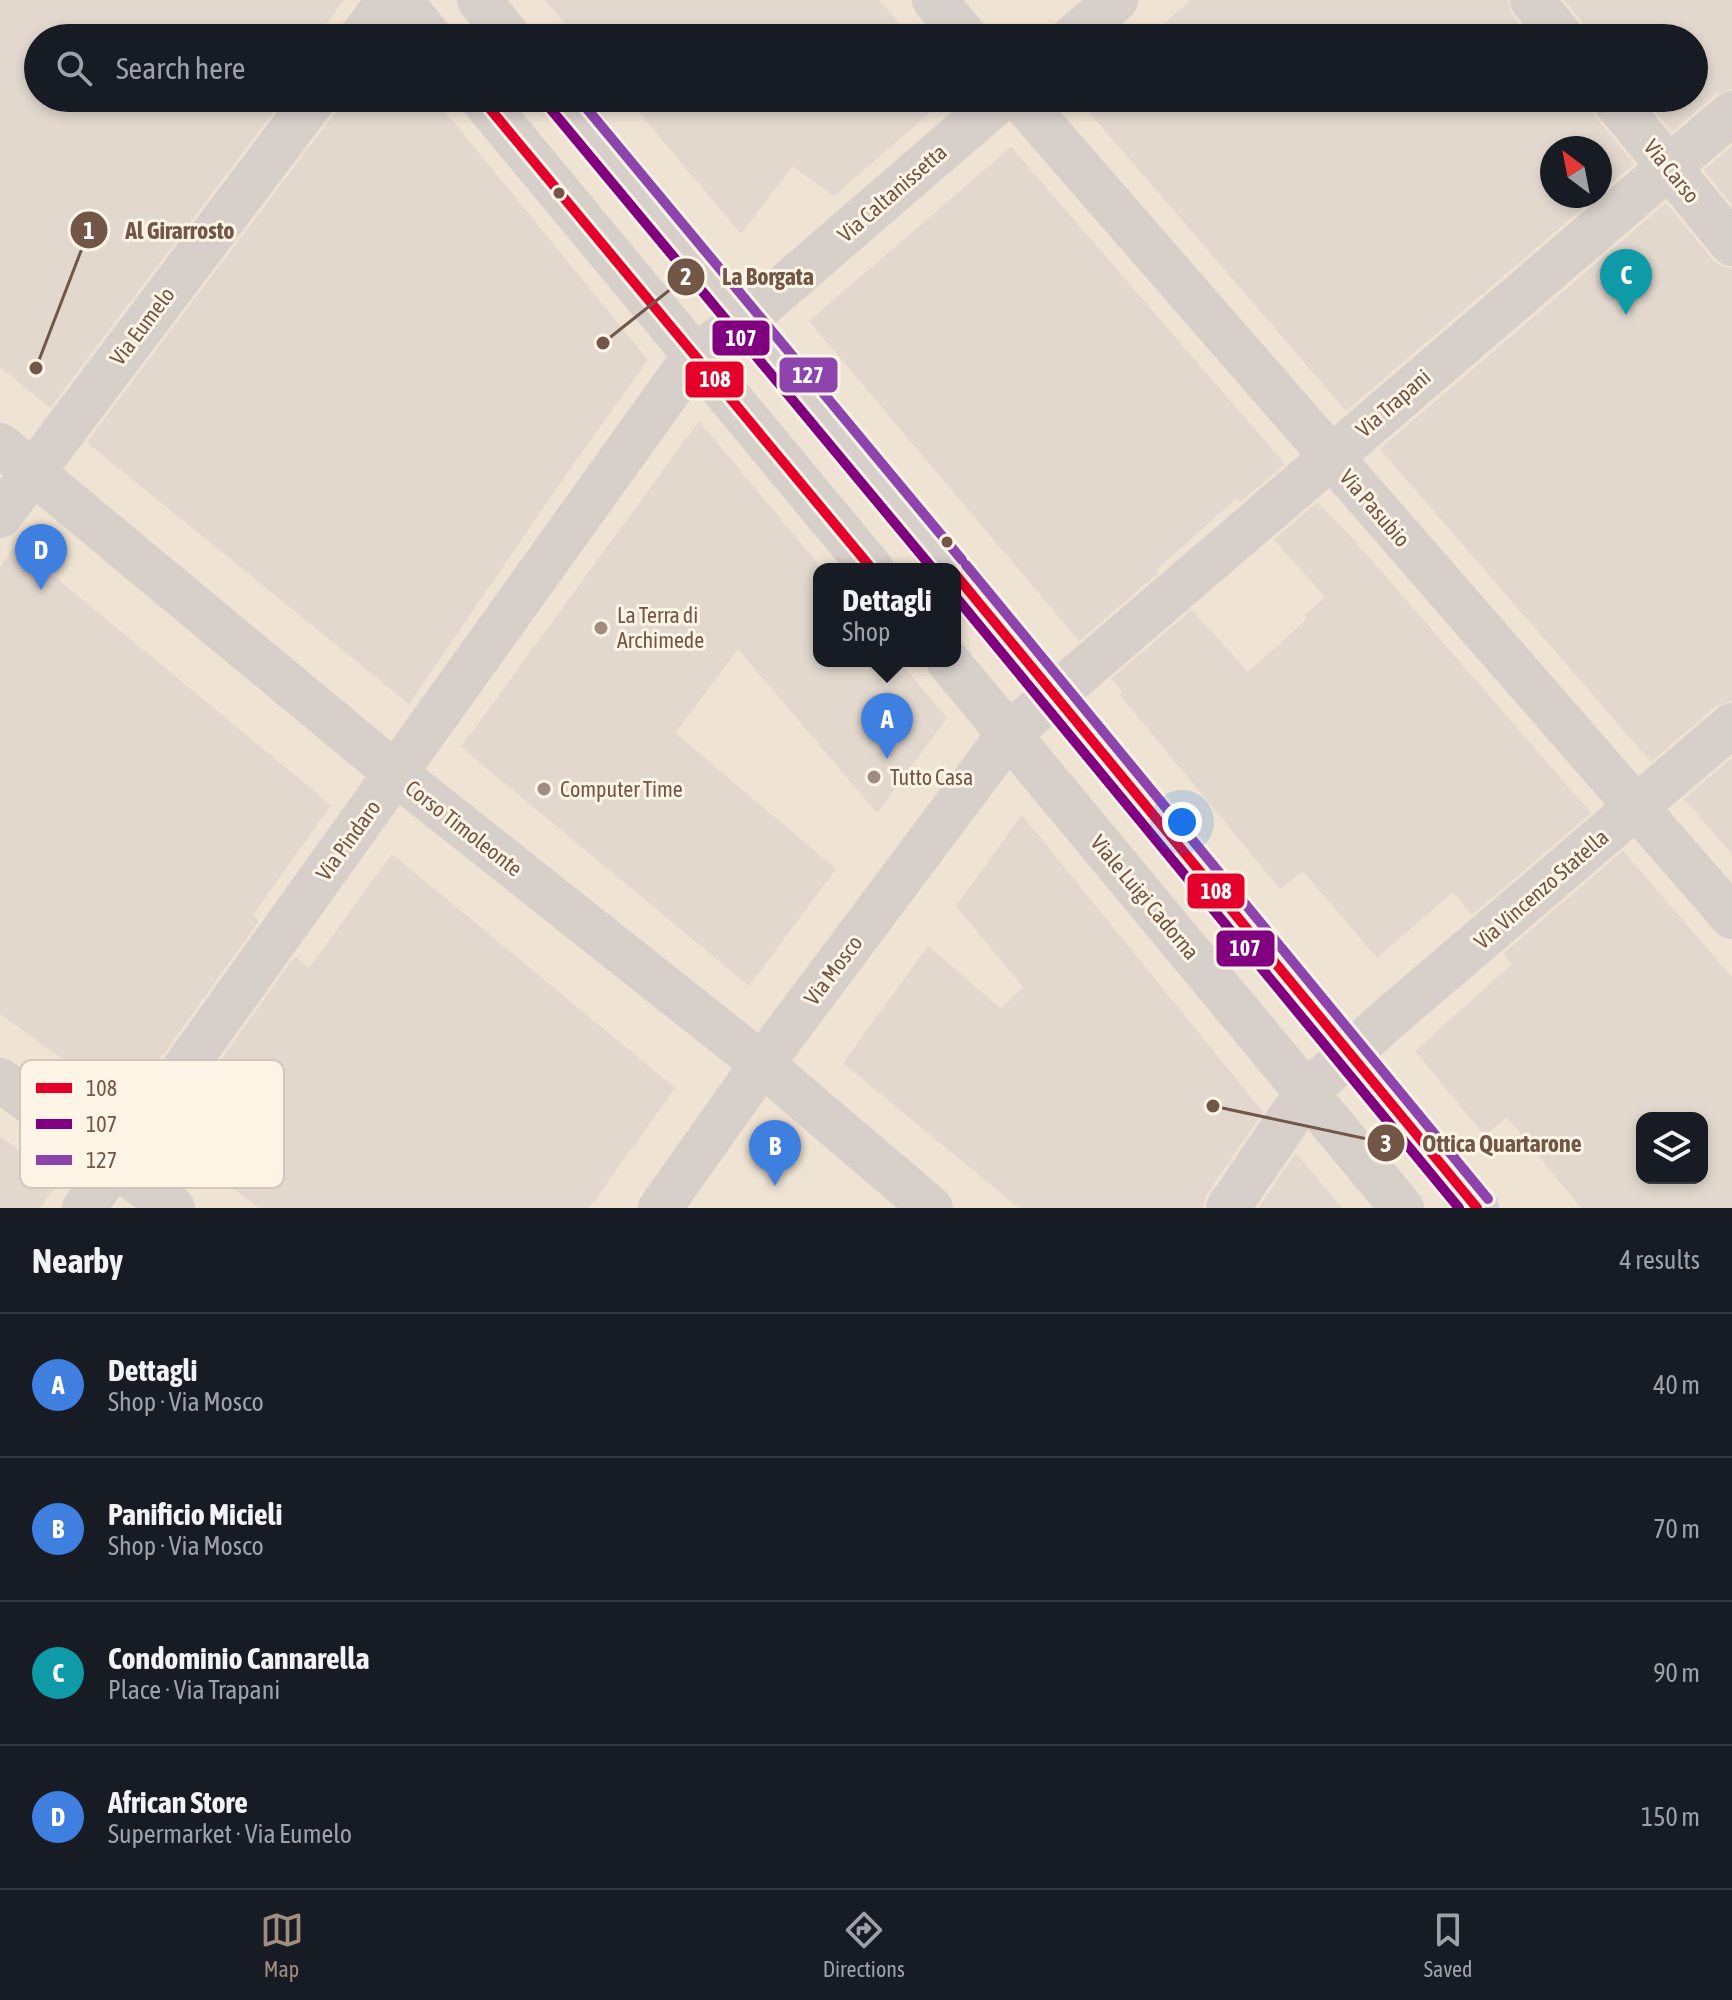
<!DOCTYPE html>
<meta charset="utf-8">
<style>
:root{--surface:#171b24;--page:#20242c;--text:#f1f3f6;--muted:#9ea1a6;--line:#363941;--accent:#a08d7f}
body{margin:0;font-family:"Asap Condensed",sans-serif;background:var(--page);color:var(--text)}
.controls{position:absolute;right:24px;bottom:24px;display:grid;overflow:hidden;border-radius:16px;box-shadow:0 4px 12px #0003}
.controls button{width:72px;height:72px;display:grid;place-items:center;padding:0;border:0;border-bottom:2px solid var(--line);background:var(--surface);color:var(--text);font:40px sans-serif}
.compass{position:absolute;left:1540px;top:136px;width:72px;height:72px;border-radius:50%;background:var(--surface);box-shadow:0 4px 12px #0003;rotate:328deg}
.you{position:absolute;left:1182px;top:822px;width:28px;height:28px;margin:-20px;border:6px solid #fff;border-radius:50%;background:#1a73e8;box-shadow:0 0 0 12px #1a73e833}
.badge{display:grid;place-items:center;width:52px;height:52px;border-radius:50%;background:var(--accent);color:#fff;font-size:26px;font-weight:700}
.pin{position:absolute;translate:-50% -66px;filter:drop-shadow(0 2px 4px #0008)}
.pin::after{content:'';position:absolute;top:42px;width:28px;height:24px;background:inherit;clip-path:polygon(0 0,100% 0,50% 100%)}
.popup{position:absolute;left:813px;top:563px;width:148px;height:104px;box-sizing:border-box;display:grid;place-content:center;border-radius:16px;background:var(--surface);filter:drop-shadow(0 2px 6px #0005);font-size:26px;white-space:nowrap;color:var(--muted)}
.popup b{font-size:30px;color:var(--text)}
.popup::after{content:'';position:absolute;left:50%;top:100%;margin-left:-16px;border:16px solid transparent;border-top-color:var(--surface)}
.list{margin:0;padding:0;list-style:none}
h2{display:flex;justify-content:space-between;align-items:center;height:104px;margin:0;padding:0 32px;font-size:34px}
h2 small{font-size:26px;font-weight:400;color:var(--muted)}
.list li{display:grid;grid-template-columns:52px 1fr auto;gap:24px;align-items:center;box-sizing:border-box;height:144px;padding:0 32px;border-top:2px solid var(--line)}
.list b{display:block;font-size:30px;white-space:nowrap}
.list p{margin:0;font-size:26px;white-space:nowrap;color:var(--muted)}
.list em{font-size:26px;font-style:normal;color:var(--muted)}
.icon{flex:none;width:44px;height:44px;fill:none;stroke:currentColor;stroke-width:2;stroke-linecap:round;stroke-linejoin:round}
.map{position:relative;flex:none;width:1732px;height:1208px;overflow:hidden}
.search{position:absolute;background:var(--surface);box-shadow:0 4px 12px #0003;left:24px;right:24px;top:24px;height:88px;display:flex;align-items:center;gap:20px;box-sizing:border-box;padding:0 28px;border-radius:44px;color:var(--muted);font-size:30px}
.sheet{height:680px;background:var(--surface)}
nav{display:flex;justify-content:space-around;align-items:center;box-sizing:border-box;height:112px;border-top:2px solid var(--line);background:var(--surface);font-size:22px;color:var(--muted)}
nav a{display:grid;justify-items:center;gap:4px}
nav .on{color:var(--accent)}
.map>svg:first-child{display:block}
</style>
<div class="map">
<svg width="1732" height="1208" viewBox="0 0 1732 1208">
<rect width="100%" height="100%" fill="#f6f0e6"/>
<path fill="#efe3d3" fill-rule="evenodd" d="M0 0H1732V1208H0ZM38 38H1694V98H38ZM1552 148H1600V196H1552ZM819 569H955V661H819ZM1642 1118H1702V1178H1642Z"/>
<g fill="#e2d8ce" fill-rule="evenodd">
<path d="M0 0H344L316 38H38V98H284L50 408 0 367Z"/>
<path d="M545 0H879L912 38H577Z"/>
<path d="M1191 0H1508L1513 16 1531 38H1147Z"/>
<path d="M1564 0H1732V89L1716 94 1672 132 1644 98H1694V38H1587L1582 22Z"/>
<path d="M339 98H434L648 360 574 463 409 704 90 445 88 440 335 113Z"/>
<path d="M627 98H947L834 196 792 166 741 234Z"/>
<path d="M1077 98H1588L1593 114 1634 164 1600 193V148H1552V196H1597L1346 411Z"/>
<path d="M1732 146V205L1704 170Z"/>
<path d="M1011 147 1285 464 1240 502 1237 498 1156 570 1158 573 1079 641 809 321Z"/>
<path d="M1666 203 1713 260 1723 267 1732 268V701L1716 706 1651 762 1380 449Z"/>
<path d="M699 421 819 565V661H899L947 718 877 813 738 649 675 733 836 869 749 986 461 747Z"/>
<path d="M1317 502 1347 532 1591 813 1472 915 1453 892 1377 958 1303 871 1280 889 1119 694 1122 691 1111 679 1192 610 1248 672 1307 619 1304 616 1325 597 1274 540Z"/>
<path d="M16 545 331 805 253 915 259 921 127 1105 0 1014V567Z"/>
<path d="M1732 758V854L1684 799Z"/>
<path d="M1022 815 1263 1112 1207 1194 1203 1208H1019L843 1063 928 946 1001 1009 1023 987 956 906Z"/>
<path d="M1623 851 1732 977V1208H1581L1507 1117 1485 1136 1415 1051 1512 964 1504 953ZM1642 1118H1702V1178H1642Z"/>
<path d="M392 854 675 1088 589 1208H259L178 1147 180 1145 167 1135 295 956 309 968Z"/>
<path d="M0 1136 60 1180 40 1208H0Z"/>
<path d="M1296 1153 1342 1208H1258Z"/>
</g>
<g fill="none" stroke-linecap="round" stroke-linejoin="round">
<g stroke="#d7cfc9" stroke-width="44">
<path d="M934 0 967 38"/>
<path d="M1532 0 1563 38"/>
<path d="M360 38 389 0"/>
<path d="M1072 38 1116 0"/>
<path d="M1019 98 1732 917"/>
<path d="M1612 98 1732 244"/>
<path d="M0 516 315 98"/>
<path d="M0 1080 173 1208"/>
<path d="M84 1208 695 355 745 320 1002 98"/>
<path d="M660 1208 762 1064 1009 734 1732 113"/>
<path d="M1228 1208 1307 1092 1387 1020 1732 725"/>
</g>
<g stroke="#d7cfc9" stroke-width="44">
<path d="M400 0 431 38"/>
<path d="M479 0 510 38"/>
<path d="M481 98 872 569"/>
<path d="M560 98 951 569"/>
<path d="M0 445 395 773 762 1064 931 1208"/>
<path d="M955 574 1477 1208"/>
<path d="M948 661 1402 1208"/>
</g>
<defs>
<g id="bus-1">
<path d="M481 98 872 569"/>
<path d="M955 574 1477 1208"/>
</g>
<g id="bus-2">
<path d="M549 107 933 569"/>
<path d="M955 596 1459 1208"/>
</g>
<g id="bus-3">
<path d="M578 98 962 560"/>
<path d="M966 565 1488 1199"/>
</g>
</defs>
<use href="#bus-1" stroke="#fff5e6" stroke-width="16"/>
<use href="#bus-2" stroke="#fff5e6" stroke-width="16"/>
<use href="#bus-3" stroke="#fff5e6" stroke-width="16"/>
<use href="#bus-1" stroke="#e4002b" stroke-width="10"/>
<use href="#bus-2" stroke="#800080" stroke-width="10"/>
<use href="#bus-3" stroke="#8e44ad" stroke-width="10"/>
</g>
<g fill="#725748" stroke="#fff5e6" stroke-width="3">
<circle cx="559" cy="193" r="7"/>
<circle cx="947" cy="542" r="7"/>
</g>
<g fill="#a08d7f" stroke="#fff5e6" stroke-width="3">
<circle cx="601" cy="628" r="8"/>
<circle cx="874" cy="777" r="8"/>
<circle cx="544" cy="789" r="8"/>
</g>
<g text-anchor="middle" stroke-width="6" stroke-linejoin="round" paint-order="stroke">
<g font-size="22" fill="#725748" stroke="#fff5e6">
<text transform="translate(1672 171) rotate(51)" y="8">Via Carso</text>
<text transform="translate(892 193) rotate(-41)" y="8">Via Caltanissetta</text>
<text transform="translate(142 326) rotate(-53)" y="8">Via Eumelo</text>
<text transform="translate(1393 403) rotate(-41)" y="8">Via Trapani</text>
<text transform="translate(1375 508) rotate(49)" y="8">Via Pasubio</text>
<text transform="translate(464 828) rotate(38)" y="8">Corso Timoleonte</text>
<text transform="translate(348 840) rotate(-54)" y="8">Via Pindaro</text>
<text transform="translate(1541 889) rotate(-41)" y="8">Via Vincenzo Statella</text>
<text transform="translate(1145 897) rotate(50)" y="8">Viale Luigi Cadorna</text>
<text transform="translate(833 970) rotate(-53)" y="8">Via Mosco</text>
</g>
<g font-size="22" fill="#725748" stroke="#fff5e6" text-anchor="start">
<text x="617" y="623">La Terra di<tspan x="617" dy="25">Archimede</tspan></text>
<text x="890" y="785">Tutto Casa</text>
<text x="560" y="797">Computer Time</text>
</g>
</g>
<rect x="20" y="1060" width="264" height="128" rx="12" fill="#fff5e6" stroke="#d5c6b7" stroke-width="2"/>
<rect x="36" y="1083" width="36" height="10" fill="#e4002b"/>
<rect x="36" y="1119" width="36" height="10" fill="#800080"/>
<rect x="36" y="1155" width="36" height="10" fill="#8e44ad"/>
<g font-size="22" fill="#725748">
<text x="86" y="1096">108</text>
<text x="86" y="1132">107</text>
<text x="86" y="1168">127</text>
</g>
<path fill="none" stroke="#725748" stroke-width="3" d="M36 368L89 230M603 343L686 277M1213 1106L1386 1143"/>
<g fill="#725748" stroke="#fff5e6" stroke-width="3">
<circle cx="36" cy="368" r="8"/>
<circle cx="603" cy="343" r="8"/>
<circle cx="1213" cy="1106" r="8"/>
<circle cx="89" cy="230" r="20"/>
<circle cx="686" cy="277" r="20"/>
<circle cx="1386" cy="1143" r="20"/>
</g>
<g font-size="24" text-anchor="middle" font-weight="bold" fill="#fff">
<text x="89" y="239">1</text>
<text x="686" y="285">2</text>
<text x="1386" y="1152">3</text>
</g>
<g font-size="24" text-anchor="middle" font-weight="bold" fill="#725748" stroke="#fff5e6" stroke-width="6" stroke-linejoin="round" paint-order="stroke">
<text x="180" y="239">Al Girarrosto</text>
<text x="768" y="285">La Borgata</text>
<text x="1502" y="1152">Ottica Quartarone</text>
</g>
<g stroke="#fff5e6" stroke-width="3">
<rect x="711" y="319" width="60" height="38" rx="8" fill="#800080"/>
<rect x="778" y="356" width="61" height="38" rx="8" fill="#8e44ad"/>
<rect x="684" y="360" width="61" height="39" rx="8" fill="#e4002b"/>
<rect x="1186" y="872" width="60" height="38" rx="8" fill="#e4002b"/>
<rect x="1215" y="929" width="61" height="39" rx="8" fill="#800080"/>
</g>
<g font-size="22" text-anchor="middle" font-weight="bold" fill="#fff">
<text x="741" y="346">107</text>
<text x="808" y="383">127</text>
<text x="715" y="387">108</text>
<text x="1216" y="899">108</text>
<text x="1245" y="956">107</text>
</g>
</svg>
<div class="controls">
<button><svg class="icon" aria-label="layers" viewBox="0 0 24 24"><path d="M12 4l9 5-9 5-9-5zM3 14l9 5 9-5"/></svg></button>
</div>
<svg class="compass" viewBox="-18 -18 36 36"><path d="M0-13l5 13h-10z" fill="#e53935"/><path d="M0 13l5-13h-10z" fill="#9ea1a6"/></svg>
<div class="you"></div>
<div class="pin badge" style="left:887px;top:759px;background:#3f7fe0">A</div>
<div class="popup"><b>Dettagli</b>Shop</div>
<div class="pin badge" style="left:775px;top:1186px;background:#3f7fe0">B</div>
<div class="pin badge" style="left:1626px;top:315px;background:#0f9aa8">C</div>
<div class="pin badge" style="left:41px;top:590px;background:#3f7fe0">D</div>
<div class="search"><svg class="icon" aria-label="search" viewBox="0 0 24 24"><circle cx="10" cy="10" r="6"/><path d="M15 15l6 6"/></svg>Search here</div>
</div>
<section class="sheet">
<h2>Nearby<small>4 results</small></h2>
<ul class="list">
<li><span class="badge" style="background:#3f7fe0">A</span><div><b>Dettagli</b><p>Shop · Via Mosco</p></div><em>40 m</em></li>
<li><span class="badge" style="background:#3f7fe0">B</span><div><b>Panificio Micieli</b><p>Shop · Via Mosco</p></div><em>70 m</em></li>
<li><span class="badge" style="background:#0f9aa8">C</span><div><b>Condominio Cannarella</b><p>Place · Via Trapani</p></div><em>90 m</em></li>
<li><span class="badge" style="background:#3f7fe0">D</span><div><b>African Store</b><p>Supermarket · Via Eumelo</p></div><em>150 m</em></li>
</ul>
</section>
<nav>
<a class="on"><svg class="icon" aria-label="map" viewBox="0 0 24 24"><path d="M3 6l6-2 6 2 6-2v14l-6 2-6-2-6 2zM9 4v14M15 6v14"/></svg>Map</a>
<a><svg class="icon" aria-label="directions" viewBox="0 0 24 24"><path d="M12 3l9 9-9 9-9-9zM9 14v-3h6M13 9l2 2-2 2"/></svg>Directions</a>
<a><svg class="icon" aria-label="saved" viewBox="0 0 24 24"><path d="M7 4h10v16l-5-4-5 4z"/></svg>Saved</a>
</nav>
